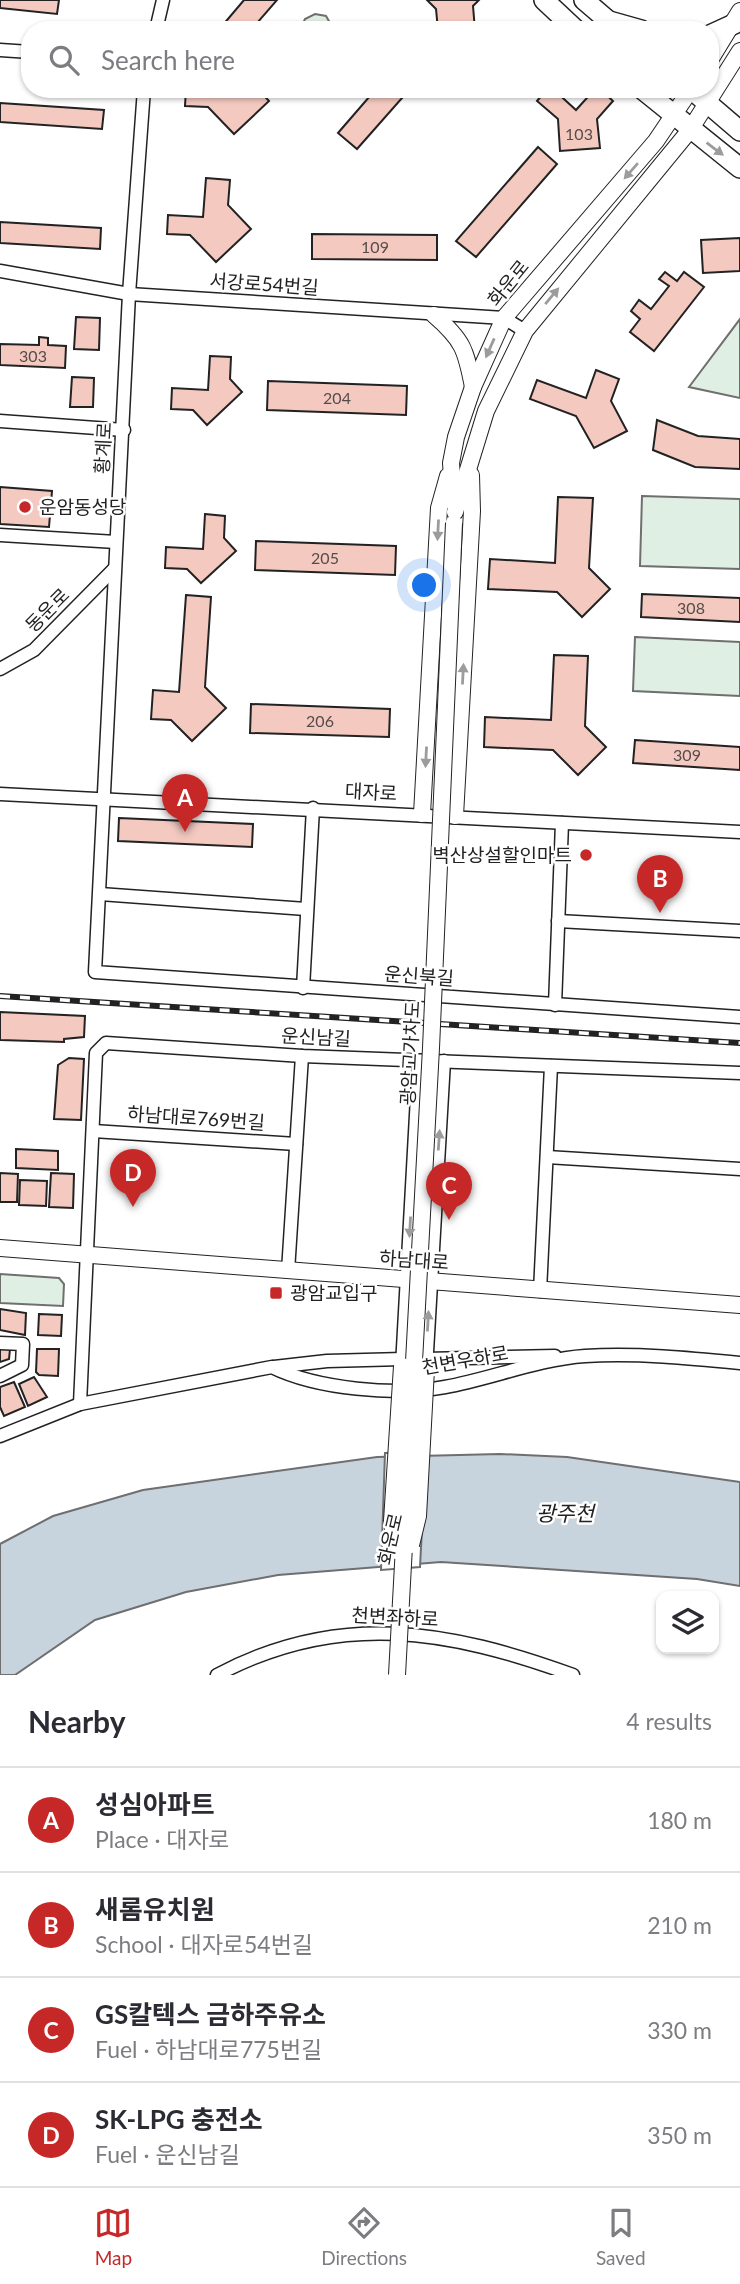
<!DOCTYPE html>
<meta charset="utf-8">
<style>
:root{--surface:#fff;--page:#f7f7f7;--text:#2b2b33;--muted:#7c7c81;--line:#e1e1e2;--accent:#c62828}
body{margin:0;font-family:Lato,"Noto Sans KR",sans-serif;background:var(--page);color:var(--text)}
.controls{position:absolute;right:21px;bottom:21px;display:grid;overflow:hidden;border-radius:14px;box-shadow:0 2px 5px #0004}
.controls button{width:63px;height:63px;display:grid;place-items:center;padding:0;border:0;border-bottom:2px solid var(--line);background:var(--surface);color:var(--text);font:35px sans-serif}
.you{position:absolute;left:425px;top:586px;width:24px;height:24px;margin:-18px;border:5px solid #fff;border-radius:50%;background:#1a73e8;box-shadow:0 0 0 10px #1a73e833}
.badge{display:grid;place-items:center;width:46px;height:46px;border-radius:50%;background:var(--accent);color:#fff;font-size:23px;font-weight:700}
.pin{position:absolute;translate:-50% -58px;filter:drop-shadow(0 2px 4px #0008)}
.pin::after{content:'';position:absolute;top:37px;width:24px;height:21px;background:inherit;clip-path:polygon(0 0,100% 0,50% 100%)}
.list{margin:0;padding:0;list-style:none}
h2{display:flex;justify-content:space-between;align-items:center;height:91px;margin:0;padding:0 28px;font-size:30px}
h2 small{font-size:23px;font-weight:400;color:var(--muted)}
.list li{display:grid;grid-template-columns:46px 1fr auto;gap:21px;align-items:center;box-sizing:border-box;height:105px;padding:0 28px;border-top:2px solid var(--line)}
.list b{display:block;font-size:26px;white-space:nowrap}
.list p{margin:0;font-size:23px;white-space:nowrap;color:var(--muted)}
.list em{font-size:23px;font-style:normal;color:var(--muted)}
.icon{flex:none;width:38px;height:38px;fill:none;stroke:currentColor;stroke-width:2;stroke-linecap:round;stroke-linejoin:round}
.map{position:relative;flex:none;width:740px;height:1675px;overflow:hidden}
.search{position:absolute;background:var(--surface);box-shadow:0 2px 5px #0004;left:21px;right:21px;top:21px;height:77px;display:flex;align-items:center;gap:18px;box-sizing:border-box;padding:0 24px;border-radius:28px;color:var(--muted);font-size:26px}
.sheet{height:511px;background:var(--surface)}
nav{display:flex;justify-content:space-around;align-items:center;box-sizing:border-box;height:98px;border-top:2px solid var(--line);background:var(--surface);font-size:19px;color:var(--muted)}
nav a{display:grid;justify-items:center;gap:4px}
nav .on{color:var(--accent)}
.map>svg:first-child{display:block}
</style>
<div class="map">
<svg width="740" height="1675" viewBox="0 0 740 1675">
<rect width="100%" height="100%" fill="#fff"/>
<g fill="#e0efe3" stroke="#6f6f6f" stroke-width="2">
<path d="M315 14 326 16 334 30H300L305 19Z"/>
<path d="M740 319V398L689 387Z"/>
<path d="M642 496 740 499V569L640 566Z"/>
<path d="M635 637 740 642V696L633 691Z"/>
<path d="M0 1274 59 1278 64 1284 63 1306 0 1303Z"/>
</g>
<path fill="#c7d3dd" stroke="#6f6f6f" stroke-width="2" d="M500 1454 567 1457 740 1482V1586L697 1579 441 1562 278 1575 186 1592 95 1620 15 1675H0V1544L53 1516 143 1490 377 1457Z"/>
<path fill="#fff" stroke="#6f6f6f" stroke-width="2" d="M426 1452 420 1567 381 1570 385 1453Z"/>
<g fill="#f3c9c0" stroke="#222" stroke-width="2">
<path d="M0 0H59L57 14 0 8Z"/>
<path d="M244 0H277L251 30H226L222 26Z"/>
<path d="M427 0H479L473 6 475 30H438L436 9Z"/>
<path d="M186 89H258L269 101 234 134 208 107 185 106Z"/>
<path d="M376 89H410L357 149 338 133Z"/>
<path d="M547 89H553L576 110 595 89H600L613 101 597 119 600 148 560 151 558 119 537 101Z"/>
<path d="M0 103 104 110 102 129 0 122Z"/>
<path d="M538 147 557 164 476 257 456 241Z"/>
<path d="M206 178 230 180 228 205 251 229 216 262 190 235 167 234 168 215 203 217Z"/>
<path d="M0 222 101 228 100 249 0 243Z"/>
<path d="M312 234 437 235V260L312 259Z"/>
<path d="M740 238V271L703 273 701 240Z"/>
<path d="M665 272 677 281 684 272 704 287 654 351 630 332 640 319 631 311 639 300 651 309 669 286 659 279Z"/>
<path d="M76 317 100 318 99 350 74 349Z"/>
<path d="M39 337 48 338V345L66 346 65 368 0 365V344L39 345Z"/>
<path d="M210 356 231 357 230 379 242 392 207 425 193 410 171 409 172 388 208 390Z"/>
<path d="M596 370 619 379 611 401 627 431 594 448 576 416 530 399 537 380 586 398Z"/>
<path d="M72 377 94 378 93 407H70Z"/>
<path d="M268 381 407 386 406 415 267 410Z"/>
<path d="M657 420 698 436 740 439V469L695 467 653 450Z"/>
<path d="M0 487 52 491 49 527 0 524Z"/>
<path d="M558 497 593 498 589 568 610 589 582 617 557 592 488 589 490 559 555 563Z"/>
<path d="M205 514 225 516 224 538 236 551 201 583 187 569 165 568 166 547 203 549Z"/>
<path d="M256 541 396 546 395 575 255 570Z"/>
<path d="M642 594 740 598V622L641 617Z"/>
<path d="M186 595 211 597 205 687 226 708 192 741 171 720 151 719 153 690 179 692Z"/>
<path d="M554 655 588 656 585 726 606 747 578 775 553 750 484 747 485 717 551 720Z"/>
<path d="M251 704 390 709 389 737 250 733Z"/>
<path d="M635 740 740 747V770L633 763Z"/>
<path d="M119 818 253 824 252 847 118 841Z"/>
<path d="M0 1012 85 1016 84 1037 64 1039V1042L0 1040Z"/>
<path d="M69 1058 84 1059 81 1120 54 1119 58 1065Z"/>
<path d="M16 1149 58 1151V1170L16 1168Z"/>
<path d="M0 1173 18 1174 17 1202H0Z"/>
<path d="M51 1173 74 1174 73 1208 49 1207Z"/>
<path d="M20 1180 47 1181 46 1206 19 1205Z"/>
<path d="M0 1309 26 1313 25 1335 0 1330Z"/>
<path d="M39 1314 62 1315 61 1336 38 1335Z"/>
<path d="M0 1349H10L9 1359 0 1362Z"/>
<path d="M37 1349H59L58 1376 39 1375 36 1372Z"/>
<path d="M34 1377 47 1397 28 1406 19 1384Z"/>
<path d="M14 1382 25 1407 4 1416 0 1407V1387Z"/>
</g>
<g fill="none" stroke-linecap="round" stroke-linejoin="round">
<defs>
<g id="street">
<path d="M156 30 163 0"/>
<path d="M0 50 30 52"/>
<path d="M144 89 129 294 95 972 740 1017"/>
<path d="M0 271 129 294 504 318 525 331"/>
<path d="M0 421 124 430"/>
<path d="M0 535 116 542"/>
<path d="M0 669 34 650 114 569"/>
<path d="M0 794 740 832"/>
<path d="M100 894 306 909"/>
<path d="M558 921 740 931"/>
<path d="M303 988 313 808"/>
<path d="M555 1005 562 823"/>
<path d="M93 1131 296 1144"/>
<path d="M547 1157 740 1169"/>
<path d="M288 1271 302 1056"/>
<path d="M540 1291 551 1066"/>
<path d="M0 1343 23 1344 22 1365 0 1376"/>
<path d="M426 1359 555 1356"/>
<path d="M402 1366 419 1061"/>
<path d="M274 1367 327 1361 403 1359"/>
<path d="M426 1369 444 1061"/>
<path d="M80 1404 96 1053 106 1043 302 1056 740 1073"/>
<path d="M0 1436 80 1404 272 1367C317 1389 395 1396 445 1387 490 1379 539 1359 585 1356 637 1353 689 1358 740 1363"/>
<path d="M217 1675C339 1610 449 1630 573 1675"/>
</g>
<g id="secondary">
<path d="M710 60 740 11"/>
<path d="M434 315C463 340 466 350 473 387"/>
<path d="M454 504 451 463 456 437 473 387 504 318 656 141 691 89"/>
<path d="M455 512 486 411 525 331 690 130 740 51"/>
<path d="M422 814 439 508 448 476"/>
<path d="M455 816 472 511 471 475"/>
<path d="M0 1248 740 1305"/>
</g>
<g id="primary">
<path d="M544 0 576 30"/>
<path d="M584 0 619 30"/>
<path d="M609 21 641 30"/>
<path d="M710 35 734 24"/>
<path d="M642 89 740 168"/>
<path d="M691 89 740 131"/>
</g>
</defs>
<use href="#street" stroke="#222" stroke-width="15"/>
<use href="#secondary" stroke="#222" stroke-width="18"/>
<use href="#primary" stroke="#222" stroke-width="22"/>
<use href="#street" stroke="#fff" stroke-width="12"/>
<use href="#secondary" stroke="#fff" stroke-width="16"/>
<use href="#primary" stroke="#fff" stroke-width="19"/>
<defs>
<path id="rail" d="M0 996 740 1043"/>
</defs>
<use href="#rail" stroke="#222" stroke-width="6"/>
<use href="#rail" stroke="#fff" stroke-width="3.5" stroke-dasharray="10" stroke-linecap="butt"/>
<defs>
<g id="secondary-bridge">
<path d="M411 1545 418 1516 426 1369"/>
<path d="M396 1551 392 1521 402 1366"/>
<path d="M397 1675 431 1048 454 523"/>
</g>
</defs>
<use href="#secondary-bridge" stroke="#222" stroke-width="18" stroke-linecap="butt"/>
<use href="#secondary-bridge" stroke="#fff" stroke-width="16"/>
</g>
<defs><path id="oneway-solid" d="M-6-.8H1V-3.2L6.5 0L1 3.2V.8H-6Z" transform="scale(1.75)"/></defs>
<g fill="#9c9c9c">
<use href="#oneway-solid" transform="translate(715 149) rotate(37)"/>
<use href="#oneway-solid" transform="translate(631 171) rotate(131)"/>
<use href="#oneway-solid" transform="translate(552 296) rotate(-50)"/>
<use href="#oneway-solid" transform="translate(490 348) rotate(114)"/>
<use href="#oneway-solid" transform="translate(438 530) rotate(93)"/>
<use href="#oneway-solid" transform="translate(463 674) rotate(-87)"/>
<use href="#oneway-solid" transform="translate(426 757) rotate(93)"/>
<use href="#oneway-solid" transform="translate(439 1140) rotate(-86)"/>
<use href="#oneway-solid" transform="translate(410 1227) rotate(93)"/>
<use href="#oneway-solid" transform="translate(428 1321) rotate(-87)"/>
</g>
<g fill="#c62828" stroke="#fff" stroke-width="2.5">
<circle cx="25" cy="507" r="7"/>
<circle cx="586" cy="855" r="7"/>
<rect x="269" y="1286" width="14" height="14" rx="3.5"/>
</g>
<g text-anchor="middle" stroke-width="5" stroke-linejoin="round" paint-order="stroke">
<g font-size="16" fill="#564c4a">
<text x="579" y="140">103</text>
<text x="375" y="253">109</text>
<text x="33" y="362">303</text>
<text x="337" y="404">204</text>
<text x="325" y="564">205</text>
<text x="691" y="614">308</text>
<text x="320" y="727">206</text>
<text x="687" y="761">309</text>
</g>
<g font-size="19" fill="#222" stroke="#fff">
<text transform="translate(508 283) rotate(-51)" y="7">화운로</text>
<text transform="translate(264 284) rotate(4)" y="7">서강로54번길</text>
<text transform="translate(103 448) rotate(-87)" y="7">황계로</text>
<text transform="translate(47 610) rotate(-45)" y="7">동운로</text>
<text transform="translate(371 792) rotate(3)" y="7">대자로</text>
<text transform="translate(419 976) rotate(4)" y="7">운신북길</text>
<text transform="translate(316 1037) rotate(3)" y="7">운신남길</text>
<text transform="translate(410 1053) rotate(-87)" y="7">광암고가차도</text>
<text transform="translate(196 1118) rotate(4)" y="7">하남대로769번길</text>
<text transform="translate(414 1260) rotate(4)" y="7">하남대로</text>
<text transform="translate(465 1360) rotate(-10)" y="7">천변우하로</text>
<text transform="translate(390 1539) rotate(-77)" y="7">화운로</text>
<text transform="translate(395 1617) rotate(3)" y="7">천변좌하로</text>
</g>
<g font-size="19" fill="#222" stroke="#fff" text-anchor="start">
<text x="39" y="514">운암동성당</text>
<text x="572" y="862" text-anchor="end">벽산상설할인마트</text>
<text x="290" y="1300">광암교입구</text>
</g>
<g font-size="21" font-style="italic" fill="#222" stroke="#fff">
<text x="565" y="1521">광주천</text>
</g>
</g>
</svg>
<div class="controls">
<button><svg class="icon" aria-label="layers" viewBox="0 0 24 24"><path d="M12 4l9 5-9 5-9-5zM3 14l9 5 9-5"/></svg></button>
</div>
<div class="you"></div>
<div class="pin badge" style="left:185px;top:832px">A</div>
<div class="pin badge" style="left:660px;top:913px">B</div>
<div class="pin badge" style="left:449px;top:1220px">C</div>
<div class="pin badge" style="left:133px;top:1207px">D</div>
<div class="search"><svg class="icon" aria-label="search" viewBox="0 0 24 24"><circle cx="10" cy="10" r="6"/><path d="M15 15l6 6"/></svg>Search here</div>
</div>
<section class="sheet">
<h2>Nearby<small>4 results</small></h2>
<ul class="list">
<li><span class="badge">A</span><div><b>성심아파트</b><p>Place · 대자로</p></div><em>180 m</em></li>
<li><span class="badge">B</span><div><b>새롬유치원</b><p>School · 대자로54번길</p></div><em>210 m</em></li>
<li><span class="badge">C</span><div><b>GS칼텍스 금하주유소</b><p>Fuel · 하남대로775번길</p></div><em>330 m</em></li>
<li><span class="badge">D</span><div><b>SK-LPG 충전소</b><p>Fuel · 운신남길</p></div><em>350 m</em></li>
</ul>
</section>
<nav>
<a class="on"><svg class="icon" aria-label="map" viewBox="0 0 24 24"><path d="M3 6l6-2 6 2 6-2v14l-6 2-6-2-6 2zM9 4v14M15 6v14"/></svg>Map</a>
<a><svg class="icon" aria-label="directions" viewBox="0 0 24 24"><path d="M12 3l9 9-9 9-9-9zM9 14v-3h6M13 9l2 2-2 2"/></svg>Directions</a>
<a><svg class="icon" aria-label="saved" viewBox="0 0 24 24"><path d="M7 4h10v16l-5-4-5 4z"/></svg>Saved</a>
</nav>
